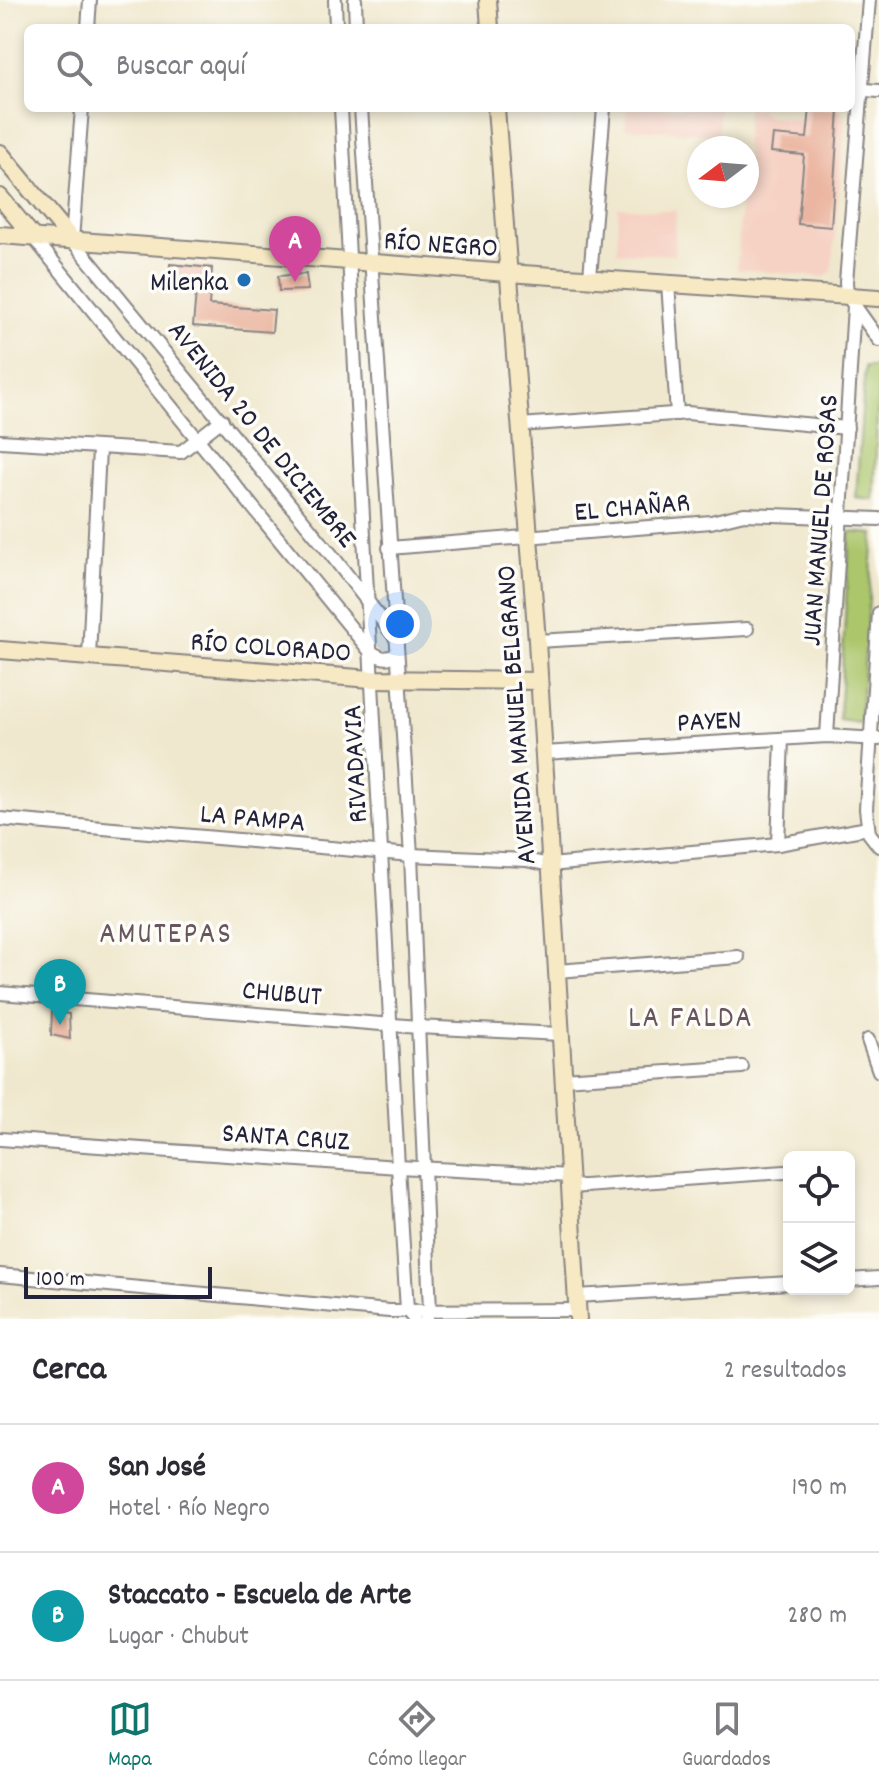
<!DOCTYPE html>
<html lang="es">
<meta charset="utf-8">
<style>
:root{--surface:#fff;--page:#f7f7f7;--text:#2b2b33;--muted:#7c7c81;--line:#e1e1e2;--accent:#0f766e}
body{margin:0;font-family:Dekko,sans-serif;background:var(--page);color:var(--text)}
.controls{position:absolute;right:24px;bottom:24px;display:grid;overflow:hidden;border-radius:12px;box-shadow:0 4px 12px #0003}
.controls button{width:72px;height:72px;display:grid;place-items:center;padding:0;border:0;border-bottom:2px solid var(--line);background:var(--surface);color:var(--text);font:40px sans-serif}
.compass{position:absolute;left:687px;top:136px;width:72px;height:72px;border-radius:50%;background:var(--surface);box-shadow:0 4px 12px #0003;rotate:254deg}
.scale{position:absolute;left:24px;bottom:20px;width:188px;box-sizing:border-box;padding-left:8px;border:4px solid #22223b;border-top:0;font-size:22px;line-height:28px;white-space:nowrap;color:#22223b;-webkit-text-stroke:6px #fdfcf7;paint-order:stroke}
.you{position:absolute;left:400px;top:624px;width:28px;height:28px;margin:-20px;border:6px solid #fff;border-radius:50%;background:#1a73e8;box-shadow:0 0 0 12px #1a73e833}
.badge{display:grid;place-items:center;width:52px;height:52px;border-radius:50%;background:var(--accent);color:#fff;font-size:26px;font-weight:700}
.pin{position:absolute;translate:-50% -66px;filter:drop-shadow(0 2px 4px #0008)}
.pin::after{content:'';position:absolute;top:42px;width:28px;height:24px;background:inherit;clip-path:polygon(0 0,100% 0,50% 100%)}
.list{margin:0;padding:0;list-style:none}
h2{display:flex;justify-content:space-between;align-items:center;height:104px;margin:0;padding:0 32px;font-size:34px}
h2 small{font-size:26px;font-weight:400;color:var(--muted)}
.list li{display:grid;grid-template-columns:52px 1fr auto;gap:24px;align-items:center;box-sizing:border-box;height:128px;padding:0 32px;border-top:2px solid var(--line)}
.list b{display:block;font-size:30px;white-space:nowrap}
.list p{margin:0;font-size:26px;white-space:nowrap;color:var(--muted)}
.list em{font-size:26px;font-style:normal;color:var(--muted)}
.icon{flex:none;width:44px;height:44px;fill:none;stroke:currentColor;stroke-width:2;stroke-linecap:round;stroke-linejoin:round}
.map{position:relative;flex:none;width:879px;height:1319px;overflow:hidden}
.search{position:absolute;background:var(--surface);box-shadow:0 4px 12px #0003;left:24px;right:24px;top:24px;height:88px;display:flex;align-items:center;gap:20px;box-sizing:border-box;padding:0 28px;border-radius:12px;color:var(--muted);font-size:30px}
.sheet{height:360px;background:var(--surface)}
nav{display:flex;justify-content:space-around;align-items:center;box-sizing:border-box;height:112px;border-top:2px solid var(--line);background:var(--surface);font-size:22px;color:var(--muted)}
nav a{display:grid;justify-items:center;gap:4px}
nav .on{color:var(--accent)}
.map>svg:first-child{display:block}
</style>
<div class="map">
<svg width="879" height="1319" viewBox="0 0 879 1319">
<rect width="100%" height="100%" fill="#fdfcf7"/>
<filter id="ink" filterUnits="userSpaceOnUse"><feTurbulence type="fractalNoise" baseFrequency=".0125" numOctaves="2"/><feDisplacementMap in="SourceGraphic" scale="16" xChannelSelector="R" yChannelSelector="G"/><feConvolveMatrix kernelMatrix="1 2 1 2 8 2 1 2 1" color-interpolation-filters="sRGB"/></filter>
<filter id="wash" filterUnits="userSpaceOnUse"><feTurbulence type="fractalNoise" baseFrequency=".006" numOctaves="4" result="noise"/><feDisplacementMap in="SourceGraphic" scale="32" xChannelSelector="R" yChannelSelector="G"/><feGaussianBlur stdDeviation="1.8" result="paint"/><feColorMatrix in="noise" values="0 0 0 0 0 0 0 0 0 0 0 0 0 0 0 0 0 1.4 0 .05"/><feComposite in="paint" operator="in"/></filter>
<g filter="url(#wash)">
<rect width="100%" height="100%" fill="#f0e8ce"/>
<g fill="#f6d2c4">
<path d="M627 108H719L718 135 625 128Z"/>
<path d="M747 108H759L766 115 802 120 805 108H840L845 120 832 271 824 277 737 269 741 196H747V148H745Z"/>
<path d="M618 207 676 211 674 255 617 252Z"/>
</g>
<g fill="#acc66c" stroke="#677454" stroke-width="2">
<path d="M865 367H879L874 500 856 498Z"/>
<path d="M850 532 874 534 860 723 839 720Z"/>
</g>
<g id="blocks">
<g fill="#ebb6a1">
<path d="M810 108 839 110 831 227 798 224 804 155 771 152 773 135 807 138Z"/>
<path d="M170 264 212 268 209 305 274 310 272 332 193 326 197 280 169 278Z"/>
<path d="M306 274 308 290 279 291 278 276Z"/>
<path d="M52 1011 69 1014 70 1039 51 1035Z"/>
</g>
</g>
</g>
<g filter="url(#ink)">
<use href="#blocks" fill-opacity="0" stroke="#898584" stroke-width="2"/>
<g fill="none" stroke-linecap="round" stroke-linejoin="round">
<defs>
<g id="street">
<path d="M335 0 336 28"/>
<path d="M355 0 356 28"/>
<path d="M869 0 846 282 847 295 879 340"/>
<path d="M88 28 90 0"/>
<path d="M851 89 879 91"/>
<path d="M82 108 72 240 330 553 395 637"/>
<path d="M341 108 398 1167 407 1310 414 1319"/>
<path d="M361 108 411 855 430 1311 426 1319"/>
<path d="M33 237 369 650C378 657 386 661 396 654"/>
<path d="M590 277 604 108"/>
<path d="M668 283 677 414"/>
<path d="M520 425 687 413 847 428"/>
<path d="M0 441 181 452 222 420"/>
<path d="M389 548 711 522 744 514 879 519"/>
<path d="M879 613 866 809 869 833 879 846"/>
<path d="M537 641 747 629"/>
<path d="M89 657 99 449"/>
<path d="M827 736 854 306"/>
<path d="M543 753 827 736 879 739"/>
<path d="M0 819 411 855 526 860 550 865 778 844 868 828"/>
<path d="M778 844 782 739"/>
<path d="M557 971 738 957"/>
<path d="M0 993 418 1027 560 1034"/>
<path d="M868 1040 879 1071"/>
<path d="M563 1079 742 1067"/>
<path d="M0 1139 398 1167 570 1176"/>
<path d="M570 1187 785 1172"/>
<path d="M0 1275 389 1311 578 1310"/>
<path d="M849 1280 879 1278"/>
<path d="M577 1296 789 1283"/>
</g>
<g id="secondary">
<path d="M488 0 490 28"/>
<path d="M496 108 537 641 578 1319"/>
<path d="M0 153 72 240"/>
<path d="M0 197 33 237"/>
<path d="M0 235 508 273 879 298"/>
<path d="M0 650 371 679 538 681"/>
</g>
</defs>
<use href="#street" stroke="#898584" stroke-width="16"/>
<use href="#secondary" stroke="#898584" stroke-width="20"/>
<use href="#street" stroke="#fff" stroke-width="12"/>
<use href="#secondary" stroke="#f7e9c3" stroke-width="16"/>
</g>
</g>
<circle fill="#1f6fb2" stroke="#fdfcf7" stroke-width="3" cx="244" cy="280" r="8"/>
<g text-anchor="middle" stroke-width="7" stroke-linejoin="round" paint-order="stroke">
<g font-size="28" fill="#22223b" stroke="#fdfcf7">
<text transform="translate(441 242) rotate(4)" y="10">RÍO NEGRO</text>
<text transform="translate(264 433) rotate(51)" y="10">AVENIDA 20 DE DICIEMBRE</text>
<text transform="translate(632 505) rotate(-5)" y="10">EL CHAÑAR</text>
<text transform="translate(818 520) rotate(-86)" y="10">JUAN MANUEL DE ROSAS</text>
<text transform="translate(271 645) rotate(4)" y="10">RÍO COLORADO</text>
<text transform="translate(514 715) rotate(-94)" y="10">AVENIDA MANUEL BELGRANO</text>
<text transform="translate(709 719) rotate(-3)" y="10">PAYEN</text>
<text transform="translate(353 764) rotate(-93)" y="10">RIVADAVIA</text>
<text transform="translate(253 816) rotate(5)" y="10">LA PAMPA</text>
<text transform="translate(282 991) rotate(5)" y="10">CHUBUT</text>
<text transform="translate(286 1135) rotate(4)" y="10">SANTA CRUZ</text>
</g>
<g font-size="28" fill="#22223b" stroke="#fdfcf7" text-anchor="end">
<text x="228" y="290">Milenka</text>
</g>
<g font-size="30" letter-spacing="2" fill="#68565f" stroke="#fdfcf7">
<text x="166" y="942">AMUTEPAS</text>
<text x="691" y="1026">LA FALDA</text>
</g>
</g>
</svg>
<div class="controls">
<button><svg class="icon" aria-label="locate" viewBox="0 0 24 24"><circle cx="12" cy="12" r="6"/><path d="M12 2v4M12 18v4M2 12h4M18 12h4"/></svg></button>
<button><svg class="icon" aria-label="layers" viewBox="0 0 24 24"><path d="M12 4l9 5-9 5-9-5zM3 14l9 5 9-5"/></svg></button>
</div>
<svg class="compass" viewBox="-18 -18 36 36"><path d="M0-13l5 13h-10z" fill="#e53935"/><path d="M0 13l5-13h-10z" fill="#7c7c81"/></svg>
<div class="scale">100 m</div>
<div class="you"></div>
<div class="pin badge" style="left:295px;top:282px;background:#d1479c">A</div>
<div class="pin badge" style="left:60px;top:1025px;background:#0f9aa8">B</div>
<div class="search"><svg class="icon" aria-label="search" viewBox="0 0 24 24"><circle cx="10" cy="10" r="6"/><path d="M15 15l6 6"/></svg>Buscar aquí</div>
</div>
<section class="sheet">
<h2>Cerca<small>2 resultados</small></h2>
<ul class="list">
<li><span class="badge" style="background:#d1479c">A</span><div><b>San José</b><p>Hotel · Río Negro</p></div><em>190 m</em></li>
<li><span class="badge" style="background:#0f9aa8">B</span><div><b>Staccato - Escuela de Arte</b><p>Lugar · Chubut</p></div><em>280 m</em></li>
</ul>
</section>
<nav>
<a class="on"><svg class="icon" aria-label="map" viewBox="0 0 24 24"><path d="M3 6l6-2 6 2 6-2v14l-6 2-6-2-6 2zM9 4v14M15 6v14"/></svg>Mapa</a>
<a><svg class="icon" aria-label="directions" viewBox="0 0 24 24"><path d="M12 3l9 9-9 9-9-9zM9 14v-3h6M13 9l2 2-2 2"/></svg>Cómo llegar</a>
<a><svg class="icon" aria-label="saved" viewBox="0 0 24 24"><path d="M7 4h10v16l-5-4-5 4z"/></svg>Guardados</a>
</nav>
